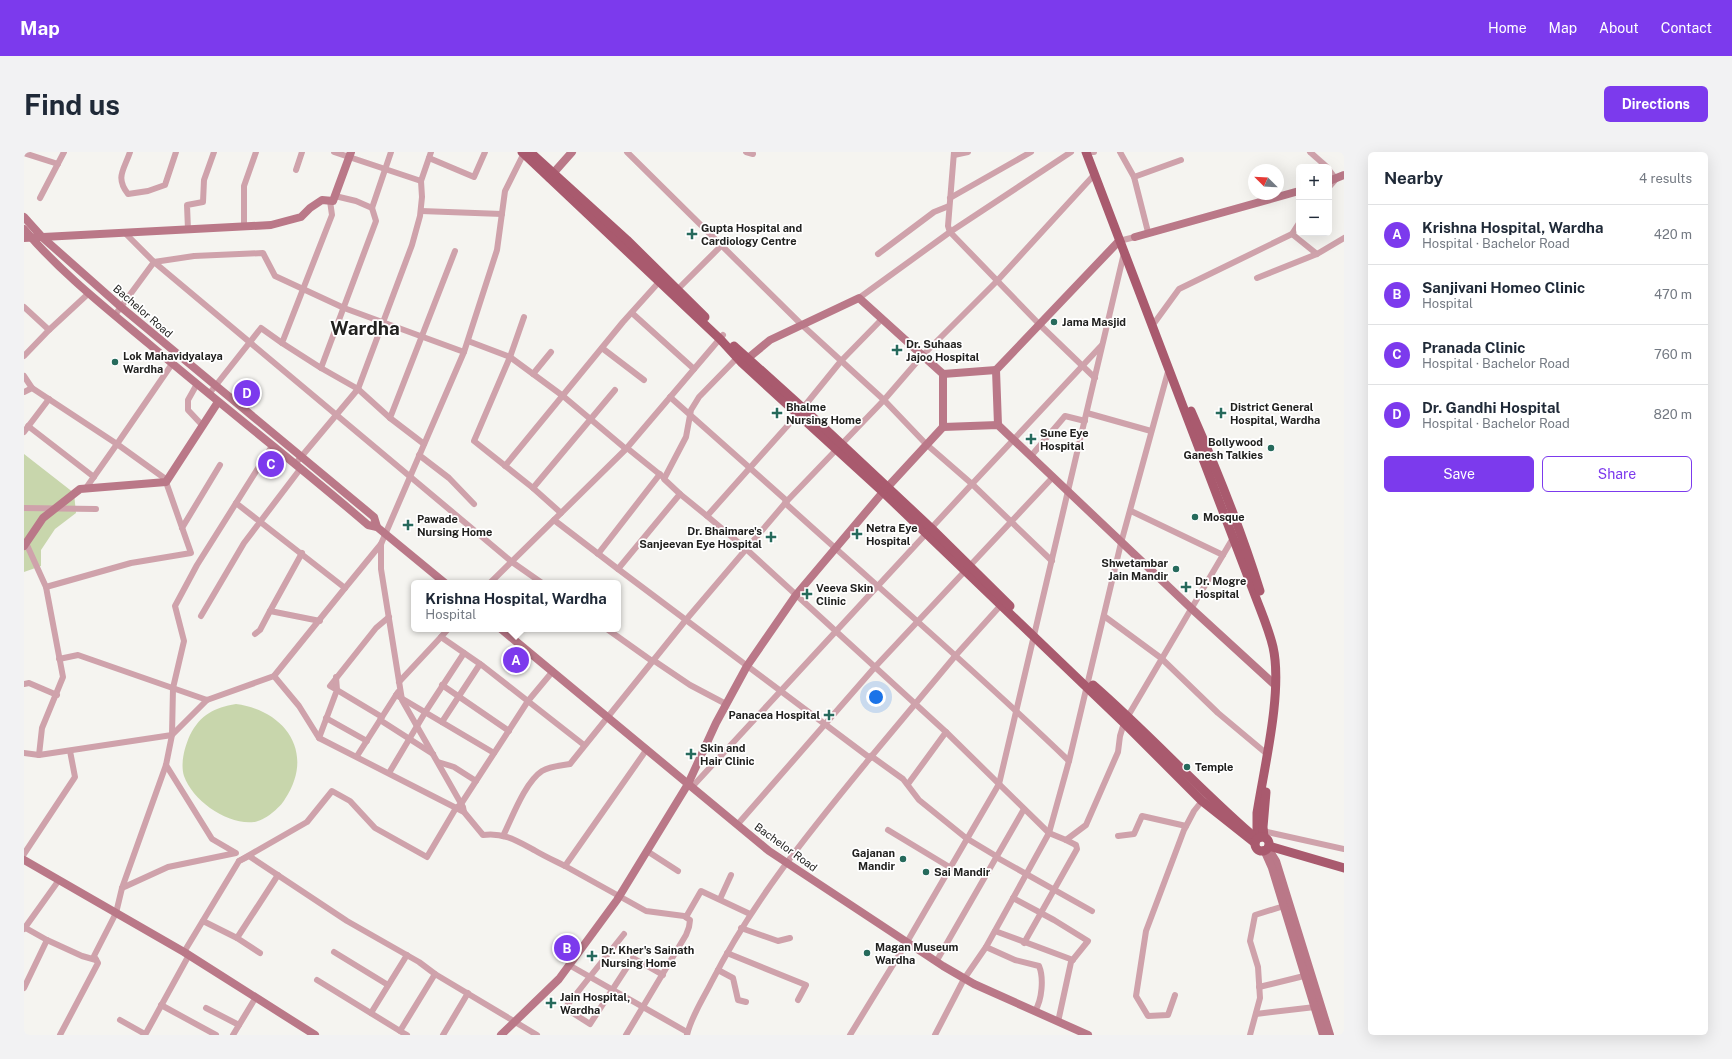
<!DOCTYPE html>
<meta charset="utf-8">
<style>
:root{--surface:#fff;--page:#f2f2f3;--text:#1f2937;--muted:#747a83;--line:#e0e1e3;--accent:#7c3aed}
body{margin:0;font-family:"Public Sans",sans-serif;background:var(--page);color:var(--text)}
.controls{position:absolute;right:12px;top:12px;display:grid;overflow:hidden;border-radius:6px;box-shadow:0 4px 16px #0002}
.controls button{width:36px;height:36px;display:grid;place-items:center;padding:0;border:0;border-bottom:1px solid var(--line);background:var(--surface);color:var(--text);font:20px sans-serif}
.compass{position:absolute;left:1224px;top:12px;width:36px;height:36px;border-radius:50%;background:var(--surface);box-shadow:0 4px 16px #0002;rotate:294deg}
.you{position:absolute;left:852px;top:545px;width:14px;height:14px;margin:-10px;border:3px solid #fff;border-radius:50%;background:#1a73e8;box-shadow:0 0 0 6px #1a73e833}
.badge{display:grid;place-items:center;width:26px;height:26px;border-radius:50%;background:var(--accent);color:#fff;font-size:13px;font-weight:700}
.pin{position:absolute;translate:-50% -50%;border:2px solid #fff;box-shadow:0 1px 4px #0006}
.popup{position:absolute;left:387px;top:428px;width:210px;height:52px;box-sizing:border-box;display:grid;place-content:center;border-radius:6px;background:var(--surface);filter:drop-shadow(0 1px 3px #0005);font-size:13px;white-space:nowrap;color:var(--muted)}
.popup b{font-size:15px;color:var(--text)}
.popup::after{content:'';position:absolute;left:50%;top:100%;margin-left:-8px;border:8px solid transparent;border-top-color:var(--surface)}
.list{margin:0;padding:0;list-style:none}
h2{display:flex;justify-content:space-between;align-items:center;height:52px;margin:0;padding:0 16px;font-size:17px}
h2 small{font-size:13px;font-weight:400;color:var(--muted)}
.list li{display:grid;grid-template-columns:26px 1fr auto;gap:12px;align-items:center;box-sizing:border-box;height:60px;padding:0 16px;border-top:1px solid var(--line)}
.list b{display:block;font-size:15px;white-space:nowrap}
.list p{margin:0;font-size:13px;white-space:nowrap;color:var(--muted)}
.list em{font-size:13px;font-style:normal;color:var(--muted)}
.actions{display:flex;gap:8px;padding:12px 16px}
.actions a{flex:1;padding:9px 0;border:1px solid var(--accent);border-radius:6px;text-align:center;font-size:14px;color:var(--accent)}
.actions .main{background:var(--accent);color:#fff}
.map{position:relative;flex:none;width:1320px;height:883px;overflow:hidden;border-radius:6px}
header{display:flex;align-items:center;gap:24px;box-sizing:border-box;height:56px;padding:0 20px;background:var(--accent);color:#fff}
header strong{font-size:19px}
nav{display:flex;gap:22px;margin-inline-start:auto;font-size:14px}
.intro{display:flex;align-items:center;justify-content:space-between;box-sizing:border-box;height:96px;padding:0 24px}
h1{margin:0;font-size:28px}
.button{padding:10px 18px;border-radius:6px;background:var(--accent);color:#fff;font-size:14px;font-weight:700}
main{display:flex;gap:24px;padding:0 24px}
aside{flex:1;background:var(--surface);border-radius:6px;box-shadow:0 4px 16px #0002}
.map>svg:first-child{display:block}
</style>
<header>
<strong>Map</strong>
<nav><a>Home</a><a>Map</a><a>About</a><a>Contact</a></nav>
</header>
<div class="intro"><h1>Find us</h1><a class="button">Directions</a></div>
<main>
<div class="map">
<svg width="1320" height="883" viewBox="0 0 1320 883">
<rect width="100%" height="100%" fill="#f5f4f0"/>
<g fill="#c8d6ac">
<path d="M0 302 50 341 52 361 31 377 17 398V414L0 420Z"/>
<path d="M212 552C263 559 291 602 261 647 256 656 240 669 230 670 203 673 169 649 160 624 156 611 161 594 166 583 177 562 190 556 212 552Z"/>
</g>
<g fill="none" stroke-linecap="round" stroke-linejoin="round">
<g stroke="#cfa2ab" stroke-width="6">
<path d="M106 0C100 18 91 25 104 42L124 39 141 33 152 0"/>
<path d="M310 0 397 29 407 0"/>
<path d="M603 0 778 173 860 248 902 292 948 332 1077 194"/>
<path d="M722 0 729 2"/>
<path d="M930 0 924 74 926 80 1047 0"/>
<path d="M1068 0H1070"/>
<path d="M1096 0 1110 25 1124 80"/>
<path d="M1286 0 1303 15"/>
<path d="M0 1 34 12"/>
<path d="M930 3 944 0"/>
<path d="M405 6 450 25 461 0"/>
<path d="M272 18 278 0"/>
<path d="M1305 18 1312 27 1305 35"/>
<path d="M1110 25 1157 8"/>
<path d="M311 44 332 49 348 56 367 0"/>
<path d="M16 46 40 0"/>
<path d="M926 46 1007 0"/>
<path d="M306 49 308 63 258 191 297 216 352 69 348 56"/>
<path d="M397 59 478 62"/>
<path d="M1275 71 1268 82 1293 102"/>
<path d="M220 74V34L232 0"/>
<path d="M164 78 163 53 179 50 180 28 190 0"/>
<path d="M101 81 130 110 170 104 239 101 251 124 320 156 440 200"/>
<path d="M1095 89 1111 85"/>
<path d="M854 102 910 60 925 54"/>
<path d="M1233 126 1293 102 1320 86"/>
<path d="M653 138 697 94"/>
<path d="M835 146 926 80 1016 173 1071 226"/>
<path d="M0 155 25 178"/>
<path d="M608 161 670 217"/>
<path d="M91 163 130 110 488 410 518 431"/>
<path d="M500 165 486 205 450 289 509 336 537 361"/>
<path d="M858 167 817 209 774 262 683 364 656 342 594 417 846 606 932 503 977 453"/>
<path d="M1131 170 1155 137 1268 82"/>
<path d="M444 189 486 205 539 244 602 297"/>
<path d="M578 196 620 228"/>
<path d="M0 204 25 178 65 141"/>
<path d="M297 216 334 237 366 266"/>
<path d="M509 222 527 200"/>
<path d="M0 224 8 236"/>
<path d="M173 232 164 248V258L179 274"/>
<path d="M0 240 8 236 93 292 148 212"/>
<path d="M185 242 237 176 258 191"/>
<path d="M646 245 763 349"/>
<path d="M1063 261 1127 279"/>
<path d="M4 274 70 325"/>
<path d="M0 280 25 247"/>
<path d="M400 292 366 266 431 99"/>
<path d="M603 296 639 325"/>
<path d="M395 303 425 326 450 352"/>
<path d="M1007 304 1041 264 1061 269"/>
<path d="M272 311 334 237 388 93 396 64 398 45 397 29"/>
<path d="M481 314 599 170 635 130"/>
<path d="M62 336 93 292 143 328"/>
<path d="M509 336 591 238"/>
<path d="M656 342 640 327 662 285 667 258 675 245 713 206"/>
<path d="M212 351 321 436 357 392"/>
<path d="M761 351C856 437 953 520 1045 609"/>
<path d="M0 356 72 357"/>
<path d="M1107 359 1199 403"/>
<path d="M683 364 721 396 922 580 1025 681 1042 688 1062 673 1094 600 1096 584 1100 571"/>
<path d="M530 368 594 417"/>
<path d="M158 376 196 313"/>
<path d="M2 391 22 435 39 525 18 576 15 603"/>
<path d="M278 401 246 459 296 469"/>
<path d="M574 402 636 322"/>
<path d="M466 431 602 297 699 183"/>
<path d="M22 435 107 411 167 401 142 330"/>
<path d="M177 464 220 391 277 316"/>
<path d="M1080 464 1137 506 1194 561 1243 602"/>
<path d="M365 465 352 476 306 534 313 538 295 586 440 660 459 683C479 680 493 689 510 698 520 704 531 709 541 714L623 597"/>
<path d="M424 477 417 485 459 514 560 593"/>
<path d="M583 477 628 509"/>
<path d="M231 482 236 478 246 459"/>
<path d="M35 507 54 503 183 548 250 524 321 436"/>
<path d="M629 508 666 533 702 552"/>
<path d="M250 524 275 554 295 586"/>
<path d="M312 525 313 538 358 565"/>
<path d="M375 530 417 485"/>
<path d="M0 532 5 531 33 543"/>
<path d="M418 533 485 579"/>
<path d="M372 543 470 601"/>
<path d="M1104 564 1209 386"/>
<path d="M302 566 343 589"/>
<path d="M356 568 409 602"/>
<path d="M418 570 456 512"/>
<path d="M0 601 15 603 148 583 183 548"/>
<path d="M333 604 374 540"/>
<path d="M847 604 879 627 895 648 942 686 972 704"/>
<path d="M414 610 430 615 452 629"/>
<path d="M365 621 402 559 440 501"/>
<path d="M884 632 922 580"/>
<path d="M668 635 948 332 1028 409"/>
<path d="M440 660 439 655 378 548 357 417V392L440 200 473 98 481 39 500 1"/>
<path d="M713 673 851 515 1029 325"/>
<path d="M864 678 927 716"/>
<path d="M1239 679 1320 697"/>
<path d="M479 684C488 666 501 630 518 619 527 614 536 614 546 612L661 469 763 349 860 248 898 204 973 129 1070 23"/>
<path d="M1094 684 1110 682 1118 664 1162 674"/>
<path d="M623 699 654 719"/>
<path d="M0 702 51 625 46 599"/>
<path d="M972 705 1068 759"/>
<path d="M215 709 283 670 308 639 326 649 351 676 403 705 432 656 437 652 504 549 529 519"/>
<path d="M541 714 622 759 660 764 666 768 665 775 662 783 602 883"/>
<path d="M98 736 144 715 212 701 188 687 142 613"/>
<path d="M989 746 1030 768 1064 789 1047 810 1034 870"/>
<path d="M696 747 707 723"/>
<path d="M662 765 677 739 726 762"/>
<path d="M179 769 213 786"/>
<path d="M0 775 23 788 0 836"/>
<path d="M717 776 754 789 766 786"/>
<path d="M0 777 35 728"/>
<path d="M971 779 1049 808"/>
<path d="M600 782 541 856 566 872 609 806 639 823"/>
<path d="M23 788 58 804 72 808"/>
<path d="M1000 791 1053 697 1052 693 1042 688"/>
<path d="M962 795 991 808 1015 814C1020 826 1018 848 1011 859"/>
<path d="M160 800 215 709 225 704 323 769 395 810 411 822 376 879 383 883"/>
<path d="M310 800 364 833"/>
<path d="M236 801 213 786 254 723"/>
<path d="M703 801 782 833 774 848"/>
<path d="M912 810 1000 657"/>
<path d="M545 813 663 880"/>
<path d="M694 818 709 826 714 848 722 850"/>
<path d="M411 822 513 883"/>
<path d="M293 828 376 879"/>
<path d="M1235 835 1284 823"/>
<path d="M1151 843 1144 863 1124 864 1112 844 1122 779 1160 678 1170 659 1178 649"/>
<path d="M137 853 192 883"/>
<path d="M182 856 215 873"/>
<path d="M347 861 383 803"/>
<path d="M1232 862 1291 855"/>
<path d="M96 868 121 882"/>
<path d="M36 883 74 811 70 804 92 761 98 736 142 613 148 583 149 536 160 489 151 454 173 413 248 294"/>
<path d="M121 883 165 803"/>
<path d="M209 883 232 845"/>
<path d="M419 883 444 841"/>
<path d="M663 883C667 865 679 847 687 831 729 748 787 678 846 606"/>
<path d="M826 883 883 790 975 632 1100 101"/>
<path d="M911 883 940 827 962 795 1025 681 1045 609 1097 391 1145 216"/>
<path d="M1226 883 1236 846 1234 815 1226 789 1231 763 1260 754"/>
</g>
<g stroke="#ba7888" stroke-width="8">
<path d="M525 26 548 0"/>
<path d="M1305 29 1320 23"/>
<path d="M0 65 18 85 97 155 350 365 353 375"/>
<path d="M0 77C36 120 82 156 125 192 197 253 272 311 344 373L353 375 421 431"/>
<path d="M1111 85 1275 39"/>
<path d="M0 86 247 73 277 65 286 56 298 48 309 49 327 0"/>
<path d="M723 207 746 188 835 146 919 222 972 218"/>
<path d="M974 273 972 218 1095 89"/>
<path d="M919 275 974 273 1168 457 1251 533"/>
<path d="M0 394 19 366 56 337 142 330 194 250"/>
<path d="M477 477 745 699 919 814 950 832 1064 883"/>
<path d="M1244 696 1252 709 1306 883"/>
<path d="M1240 698 1248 716 1299 883"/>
<path d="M0 708 160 800 291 883"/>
<path d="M477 883 535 827 593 748 664 632 692 571 723 514 772 443 859 340 919 275V222"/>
</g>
<g stroke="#a95a6e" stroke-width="9">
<path d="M498 0 696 187 718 211 859 340 1100 571 1178 649 1231 691"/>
<path d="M506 0 603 88 681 165"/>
<path d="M1062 0 1232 446C1238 462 1245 478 1249 495 1259 539 1240 616 1233 661V678L1235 686"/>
<path d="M710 194 779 256 907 376 986 454"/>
<path d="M1167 259C1193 318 1217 378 1236 439"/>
<path d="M1069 533C1124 581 1172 634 1227 682"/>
<path d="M1240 685 1239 675 1242 640"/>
<circle cx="1238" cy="692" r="7"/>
<path d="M1245 694 1320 716"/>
</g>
</g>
<g fill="#266a5c" stroke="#fff" stroke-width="1.5">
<path d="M666 76h4v4h4v4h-4v4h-4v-4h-4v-4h4z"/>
<circle cx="1030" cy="170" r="4"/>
<path d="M871 192h4v4h4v4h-4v4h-4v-4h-4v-4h4z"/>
<circle cx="91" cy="210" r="4"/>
<path d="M751 255h4v4h4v4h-4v4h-4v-4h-4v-4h4z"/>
<path d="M1195 255h4v4h4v4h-4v4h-4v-4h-4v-4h4z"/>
<path d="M1005 281h4v4h4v4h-4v4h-4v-4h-4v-4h4z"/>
<circle cx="1247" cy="296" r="4"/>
<circle cx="1171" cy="365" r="4"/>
<path d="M382 367h4v4h4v4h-4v4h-4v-4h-4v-4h4z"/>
<path d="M831 376h4v4h4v4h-4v4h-4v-4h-4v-4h4z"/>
<path d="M745 379h4v4h4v4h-4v4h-4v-4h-4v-4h4z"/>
<circle cx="1152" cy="417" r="4"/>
<path d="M1160 429h4v4h4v4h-4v4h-4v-4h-4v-4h4z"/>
<path d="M781 436h4v4h4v4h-4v4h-4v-4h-4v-4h4z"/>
<path d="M803 557h4v4h4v4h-4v4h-4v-4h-4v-4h4z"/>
<path d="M665 596h4v4h4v4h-4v4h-4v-4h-4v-4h4z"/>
<circle cx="1163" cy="615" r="4"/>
<circle cx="879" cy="707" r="4"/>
<circle cx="902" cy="720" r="4"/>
<circle cx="843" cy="801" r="4"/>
<path d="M566 798h4v4h4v4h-4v4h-4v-4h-4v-4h4z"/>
<path d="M525 845h4v4h4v4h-4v4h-4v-4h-4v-4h4z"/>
</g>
<g text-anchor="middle" stroke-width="3.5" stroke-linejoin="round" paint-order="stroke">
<g font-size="11" font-weight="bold" fill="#21211f" stroke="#fff" text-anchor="start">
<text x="677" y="80">Gupta Hospital and<tspan x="677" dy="13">Cardiology Centre</tspan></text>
<text x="1038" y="174">Jama Masjid</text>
<text x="882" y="196">Dr. Suhaas<tspan x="882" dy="13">Jajoo Hospital</tspan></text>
<text x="99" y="208">Lok Mahavidyalaya<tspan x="99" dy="13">Wardha</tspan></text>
<text x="762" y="259">Bhalme<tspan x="762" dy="13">Nursing Home</tspan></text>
<text x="1206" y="259">District General<tspan x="1206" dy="13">Hospital, Wardha</tspan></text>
<text x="1016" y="285">Sune Eye<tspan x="1016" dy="13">Hospital</tspan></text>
<text x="1239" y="294" text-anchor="end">Bollywood<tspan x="1239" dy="13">Ganesh Talkies</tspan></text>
<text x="1179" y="369">Mosque</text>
<text x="393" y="371">Pawade<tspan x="393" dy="13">Nursing Home</tspan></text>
<text x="842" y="380">Netra Eye<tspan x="842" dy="13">Hospital</tspan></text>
<text x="738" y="383" text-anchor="end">Dr. Bhaimare's<tspan x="738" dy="13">Sanjeevan Eye Hospital</tspan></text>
<text x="1144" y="415" text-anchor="end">Shwetambar<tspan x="1144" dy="13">Jain Mandir</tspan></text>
<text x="1171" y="433">Dr. Mogre<tspan x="1171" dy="13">Hospital</tspan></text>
<text x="792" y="440">Veeva Skin<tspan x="792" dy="13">Clinic</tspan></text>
<text x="796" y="567" text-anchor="end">Panacea Hospital</text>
<text x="676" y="600">Skin and<tspan x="676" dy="13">Hair Clinic</tspan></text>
<text x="1171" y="619">Temple</text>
<text x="871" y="705" text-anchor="end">Gajanan<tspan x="871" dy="13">Mandir</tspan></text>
<text x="910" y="724">Sai Mandir</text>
<text x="851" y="799">Magan Museum<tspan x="851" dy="13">Wardha</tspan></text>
<text x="577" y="802">Dr. Kher's Sainath<tspan x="577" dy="13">Nursing Home</tspan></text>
<text x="536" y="849">Jain Hospital,<tspan x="536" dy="13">Wardha</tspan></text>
</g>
<g font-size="11" fill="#21211f" stroke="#fff">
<text transform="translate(119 159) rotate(41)" y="4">Bachelor Road</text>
<text transform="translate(762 695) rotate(36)" y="4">Bachelor Road</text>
</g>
<g font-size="19" font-weight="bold" fill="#21211f" stroke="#fff">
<text x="341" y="183">Wardha</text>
</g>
</g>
</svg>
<div class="controls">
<button>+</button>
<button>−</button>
</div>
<svg class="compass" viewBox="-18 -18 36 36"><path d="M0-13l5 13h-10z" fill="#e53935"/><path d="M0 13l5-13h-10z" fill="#747a83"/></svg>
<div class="you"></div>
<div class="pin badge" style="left:492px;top:508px">A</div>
<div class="popup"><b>Krishna Hospital, Wardha</b>Hospital</div>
<div class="pin badge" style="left:543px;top:796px">B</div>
<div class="pin badge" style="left:247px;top:312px">C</div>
<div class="pin badge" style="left:223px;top:241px">D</div>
</div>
<aside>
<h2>Nearby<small>4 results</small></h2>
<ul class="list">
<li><span class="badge">A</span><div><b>Krishna Hospital, Wardha</b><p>Hospital · Bachelor Road</p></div><em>420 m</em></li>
<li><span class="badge">B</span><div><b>Sanjivani Homeo Clinic</b><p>Hospital</p></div><em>470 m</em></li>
<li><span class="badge">C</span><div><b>Pranada Clinic</b><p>Hospital · Bachelor Road</p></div><em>760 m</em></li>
<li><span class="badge">D</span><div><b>Dr. Gandhi Hospital</b><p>Hospital · Bachelor Road</p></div><em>820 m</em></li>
</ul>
<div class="actions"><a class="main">Save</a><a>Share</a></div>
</aside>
</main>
